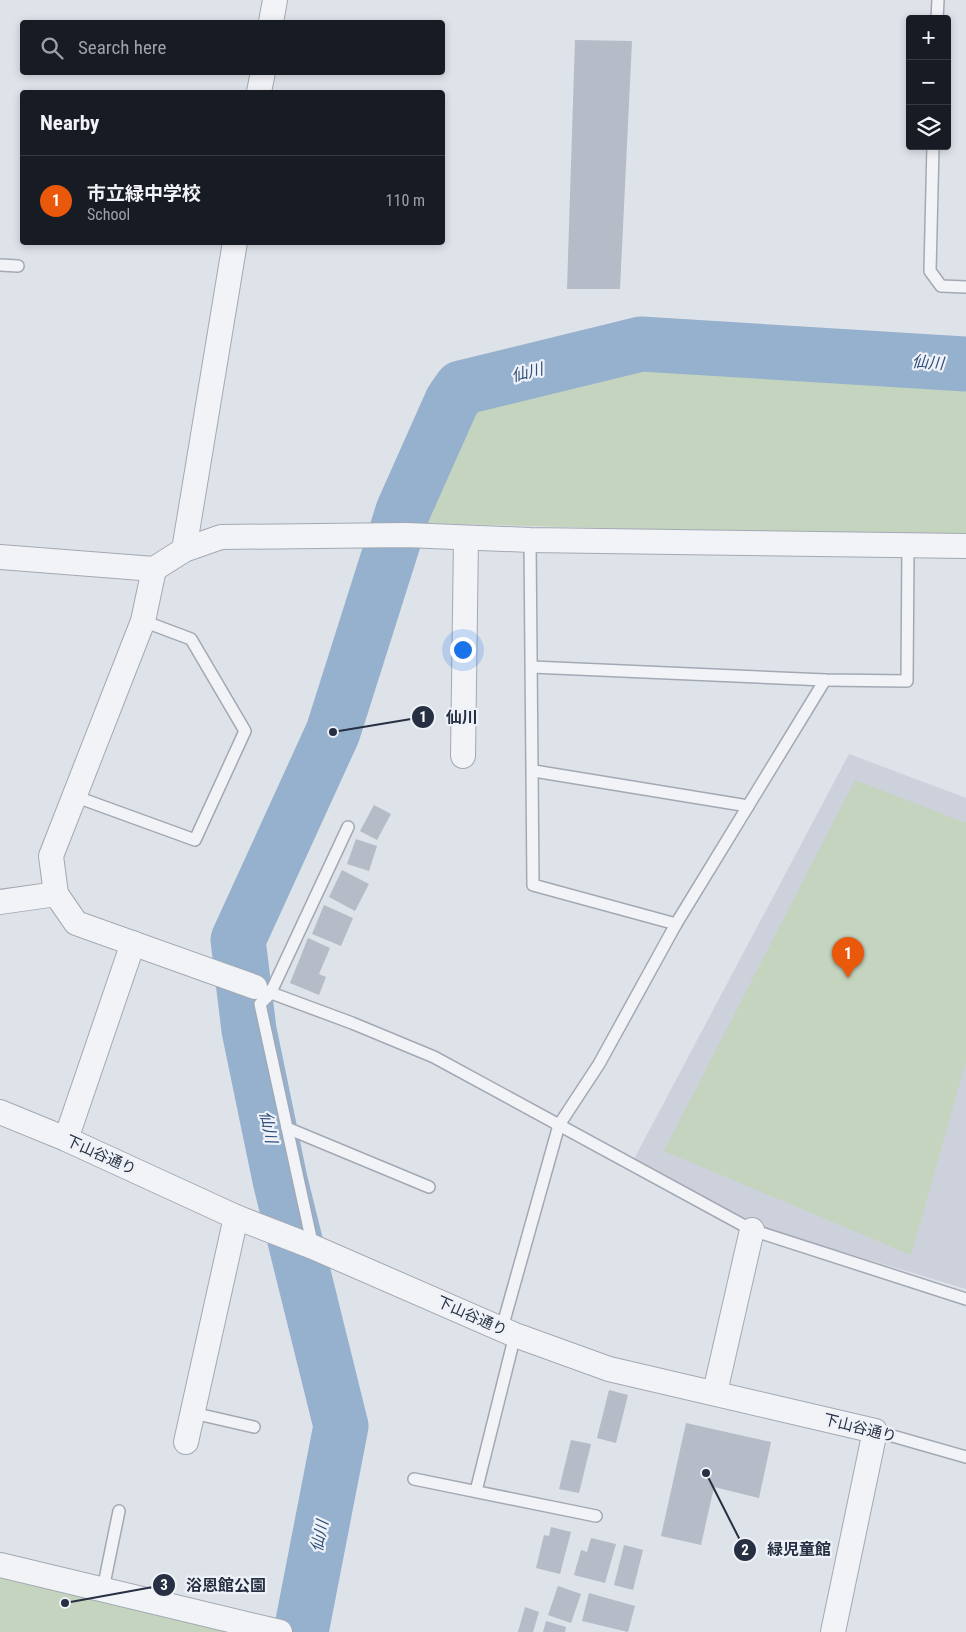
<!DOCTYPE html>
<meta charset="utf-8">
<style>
:root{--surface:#171b24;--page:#242831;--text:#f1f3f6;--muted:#9ea1a6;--line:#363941;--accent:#ea580c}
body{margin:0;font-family:"Roboto Condensed","Noto Sans JP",sans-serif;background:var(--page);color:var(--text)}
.controls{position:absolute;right:15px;top:15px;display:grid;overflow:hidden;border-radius:5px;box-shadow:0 2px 8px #0003}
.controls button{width:45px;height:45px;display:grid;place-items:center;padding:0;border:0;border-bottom:1px solid var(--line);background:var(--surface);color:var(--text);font:25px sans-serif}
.you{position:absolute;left:462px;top:649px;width:18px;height:18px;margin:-12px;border:4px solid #fff;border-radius:50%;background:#1a73e8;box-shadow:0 0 0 8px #1a73e833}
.badge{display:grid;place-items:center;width:32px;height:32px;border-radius:50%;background:var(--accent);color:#fff;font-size:16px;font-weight:700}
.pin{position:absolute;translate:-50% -41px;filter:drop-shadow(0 1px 2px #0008)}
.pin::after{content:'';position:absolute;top:26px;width:18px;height:15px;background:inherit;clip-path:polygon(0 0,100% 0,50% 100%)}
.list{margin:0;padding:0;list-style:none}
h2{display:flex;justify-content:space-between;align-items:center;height:65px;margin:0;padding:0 20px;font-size:21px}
h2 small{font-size:16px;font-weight:400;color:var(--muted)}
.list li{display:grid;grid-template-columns:32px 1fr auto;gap:15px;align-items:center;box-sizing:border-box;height:90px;padding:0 20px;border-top:1px solid var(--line)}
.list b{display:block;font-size:19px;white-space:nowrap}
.list p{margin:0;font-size:16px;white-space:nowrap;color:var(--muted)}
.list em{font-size:16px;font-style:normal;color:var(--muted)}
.icon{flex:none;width:28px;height:28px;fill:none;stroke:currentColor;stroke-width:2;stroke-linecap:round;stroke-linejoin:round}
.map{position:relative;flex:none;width:966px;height:1632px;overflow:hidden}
.search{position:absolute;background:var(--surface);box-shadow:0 2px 8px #0003;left:20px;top:20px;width:425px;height:55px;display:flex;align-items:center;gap:12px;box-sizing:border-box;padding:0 18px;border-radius:5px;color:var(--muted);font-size:19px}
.panel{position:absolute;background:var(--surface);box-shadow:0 2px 8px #0003;left:20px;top:90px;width:425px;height:155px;border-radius:5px}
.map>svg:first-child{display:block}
</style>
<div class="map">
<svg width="966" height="1632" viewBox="0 0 966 1632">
<rect width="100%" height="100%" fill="#dee2e9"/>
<path fill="#ccd1db" d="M849 754 966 798V1289L763 1228 634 1159Z"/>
<g fill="#c4d4be">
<path d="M650 354 966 376V538L416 523 466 403Z"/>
<path d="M855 780 966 823V1061L911 1255 664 1151Z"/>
<path d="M0 1573 259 1632H0Z"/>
</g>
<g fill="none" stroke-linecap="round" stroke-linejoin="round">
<path stroke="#95b1cd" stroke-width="55" d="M301 1632 341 1426 280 1180 249 1030 238 940 333 732 403 511 452 401 461 388 641 344 966 364"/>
</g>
<g fill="#b5bbc7">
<path d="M575 40 632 41 620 289H567Z"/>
<path d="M374 805 391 814 377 840 360 831Z"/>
<path d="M356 839 377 846 369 871 347 864Z"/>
<path d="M342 870 369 884 355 911 329 897Z"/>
<path d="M324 905 353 918 341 946 312 934Z"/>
<path d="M308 938 330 948 319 974 326 977 319 995 290 983Z"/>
<path d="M609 1390 628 1395 616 1443 597 1438Z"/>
<path d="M686 1423 771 1442 759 1498 714 1487 701 1545 661 1536Z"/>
<path d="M571 1440 591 1444 579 1493 559 1489Z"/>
<path d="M551 1527 571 1532 560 1574 536 1568 544 1535 549 1536Z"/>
<path d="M591 1538 616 1544 605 1583 574 1575 581 1550 587 1552Z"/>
<path d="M624 1545 643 1550 633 1590 614 1585Z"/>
<path d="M558 1586 581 1594 571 1623 548 1615Z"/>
<path d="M589 1593 635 1606 628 1632 582 1621Z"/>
<path d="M525 1607 539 1612 533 1632H518Z"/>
<path d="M546 1621 566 1627 565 1632H543Z"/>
</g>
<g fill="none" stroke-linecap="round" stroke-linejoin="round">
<defs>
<g id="lane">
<path d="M937 19 938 0"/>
<path d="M933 146 930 271 941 286 966 287"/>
<path d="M0 265 18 266"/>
<path d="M530 540 533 885 676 924"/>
<path d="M532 667 825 680 907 681 908 547"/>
<path d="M534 771 748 806"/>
<path d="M74 796 195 840 245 731 191 639 143 621"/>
<path d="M255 987 352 1023 434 1057 752 1230 966 1299"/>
<path d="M287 1128 429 1187"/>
<path d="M313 1247 260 1004 270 994 348 827"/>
<path d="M502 1328 559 1125 599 1064 676 924 825 680"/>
<path d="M193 1413 254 1427"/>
<path d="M875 1431 966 1457"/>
<path d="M414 1479 596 1516"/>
<path d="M476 1491 515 1335"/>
<path d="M103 1589 119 1511"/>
</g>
<g id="street">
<path d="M271 22 275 0"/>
<path d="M259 92 263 72"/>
<path d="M184 550 235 242"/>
<path d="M0 557 154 569 184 550 221 537 406 535 530 540 966 546"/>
<path d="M463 756 466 538"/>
<path d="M56 894 51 856 143 621 154 569"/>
<path d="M0 902 56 894 76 923 255 987"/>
<path d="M0 1112 66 1139 236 1217 313 1247 515 1335 609 1369 875 1431 833 1632"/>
<path d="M66 1139 133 943"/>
<path d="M715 1392 752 1230"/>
<path d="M186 1442 236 1217"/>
<path d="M0 1565 280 1632"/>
</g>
</defs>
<use href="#lane" stroke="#a3a9b4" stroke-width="14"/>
<use href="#street" stroke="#a3a9b4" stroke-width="26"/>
<use href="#lane" stroke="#f1f3f7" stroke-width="11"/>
<use href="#street" stroke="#f1f3f7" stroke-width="24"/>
</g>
<g text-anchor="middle" stroke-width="4.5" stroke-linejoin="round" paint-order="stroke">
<g font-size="15" fill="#263042" stroke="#eef1f7">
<text transform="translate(101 1155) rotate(24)" y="5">下山谷通り</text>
<text transform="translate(472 1316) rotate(24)" y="5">下山谷通り</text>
<text transform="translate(860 1428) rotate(14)" y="5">下山谷通り</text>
</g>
<g font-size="16" font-style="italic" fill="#2c4f7a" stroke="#eef1f7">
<text transform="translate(928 362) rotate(4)" y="6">仙川</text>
<text transform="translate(527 372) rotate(-14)" y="6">仙川</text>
<text transform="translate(269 1127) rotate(78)" y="6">仙川</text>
<text transform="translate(319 1536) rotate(-79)" y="6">仙川</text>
</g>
</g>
<path fill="none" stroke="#263042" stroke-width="2" d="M333 732L423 717M706 1473L745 1550M65 1603L164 1585"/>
<g fill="#263042" stroke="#eef1f7" stroke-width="2">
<circle cx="333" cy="732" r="5"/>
<circle cx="706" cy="1473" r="5"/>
<circle cx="65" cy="1603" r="5"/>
<circle cx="423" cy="717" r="12"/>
<circle cx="745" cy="1550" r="12"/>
<circle cx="164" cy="1585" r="12"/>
</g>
<g font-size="15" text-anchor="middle" font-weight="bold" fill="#fff">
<text x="423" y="722">1</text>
<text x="745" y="1555">2</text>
<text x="164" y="1590">3</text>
</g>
<g font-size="16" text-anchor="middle" font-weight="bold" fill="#263042" stroke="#eef1f7" stroke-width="4.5" stroke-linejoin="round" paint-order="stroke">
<text x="462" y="723">仙川</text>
<text x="799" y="1555">緑児童館</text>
<text x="226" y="1591">浴恩館公園</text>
</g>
</svg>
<div class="controls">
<button>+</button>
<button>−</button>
<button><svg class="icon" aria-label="layers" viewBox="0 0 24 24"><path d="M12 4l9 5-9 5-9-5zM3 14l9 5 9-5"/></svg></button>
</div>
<div class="you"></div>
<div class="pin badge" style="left:848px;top:978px">1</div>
<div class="search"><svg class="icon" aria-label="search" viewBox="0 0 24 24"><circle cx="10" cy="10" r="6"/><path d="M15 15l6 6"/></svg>Search here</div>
<section class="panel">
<h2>Nearby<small></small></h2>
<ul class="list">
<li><span class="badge">1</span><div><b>市立緑中学校</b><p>School</p></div><em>110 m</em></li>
</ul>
</section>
</div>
